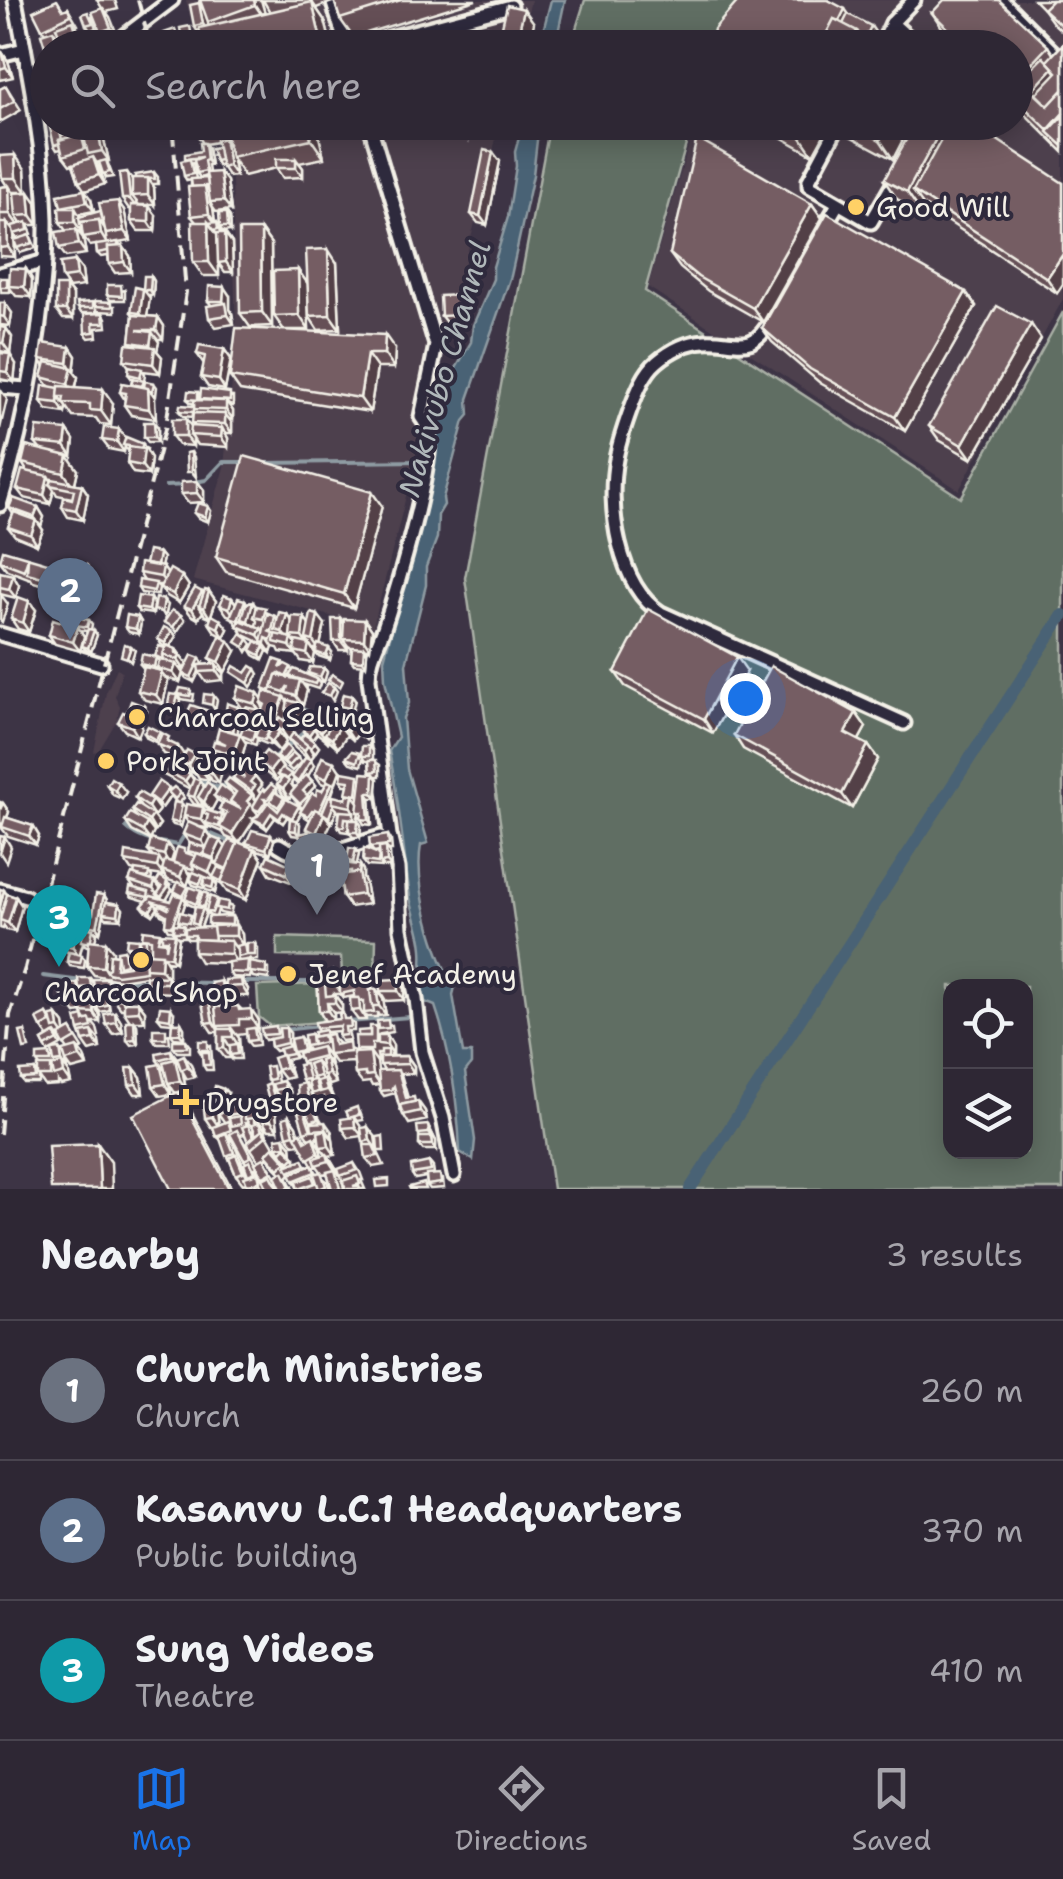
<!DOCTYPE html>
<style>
:root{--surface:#2e2734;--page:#3a3340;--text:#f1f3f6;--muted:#a7a5ac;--line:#49444f;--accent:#1a73e8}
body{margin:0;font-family:"Shantell Sans",sans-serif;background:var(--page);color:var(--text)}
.controls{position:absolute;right:30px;bottom:30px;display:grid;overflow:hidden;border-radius:20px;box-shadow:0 5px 25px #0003}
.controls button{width:90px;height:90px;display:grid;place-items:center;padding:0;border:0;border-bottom:2px solid var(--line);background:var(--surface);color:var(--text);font:50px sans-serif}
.you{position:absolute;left:745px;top:698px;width:35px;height:35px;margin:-25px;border:8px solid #fff;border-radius:50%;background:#1a73e8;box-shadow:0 0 0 15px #1a73e833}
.badge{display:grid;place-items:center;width:65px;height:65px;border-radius:50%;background:var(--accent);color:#fff;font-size:32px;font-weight:700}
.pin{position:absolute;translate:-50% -82px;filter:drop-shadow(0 2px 5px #0008)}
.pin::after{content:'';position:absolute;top:52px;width:35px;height:30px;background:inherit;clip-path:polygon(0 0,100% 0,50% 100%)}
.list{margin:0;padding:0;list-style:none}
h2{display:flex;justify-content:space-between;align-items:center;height:130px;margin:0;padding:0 40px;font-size:42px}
h2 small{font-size:32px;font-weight:400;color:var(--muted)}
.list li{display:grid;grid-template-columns:65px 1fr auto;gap:30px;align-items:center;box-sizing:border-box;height:140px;padding:0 40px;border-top:2px solid var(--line)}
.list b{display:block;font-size:38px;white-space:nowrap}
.list p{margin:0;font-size:32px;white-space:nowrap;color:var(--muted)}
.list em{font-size:32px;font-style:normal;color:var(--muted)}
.icon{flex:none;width:55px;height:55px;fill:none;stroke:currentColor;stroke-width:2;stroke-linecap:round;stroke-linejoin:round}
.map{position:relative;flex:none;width:1063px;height:1189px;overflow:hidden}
.search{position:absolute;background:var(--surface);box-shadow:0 5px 25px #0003;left:30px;right:30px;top:30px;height:110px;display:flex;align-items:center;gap:25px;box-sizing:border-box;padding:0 35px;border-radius:55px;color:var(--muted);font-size:38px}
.sheet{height:550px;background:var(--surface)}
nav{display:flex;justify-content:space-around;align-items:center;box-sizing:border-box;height:140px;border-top:2px solid var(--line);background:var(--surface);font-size:28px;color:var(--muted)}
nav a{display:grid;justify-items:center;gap:5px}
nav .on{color:var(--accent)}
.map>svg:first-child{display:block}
</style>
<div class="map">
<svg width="1063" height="1189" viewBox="0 0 1063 1189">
<rect width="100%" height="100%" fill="#3d3445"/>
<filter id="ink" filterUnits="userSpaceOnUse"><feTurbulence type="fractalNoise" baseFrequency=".01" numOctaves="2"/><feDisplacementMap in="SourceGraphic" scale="20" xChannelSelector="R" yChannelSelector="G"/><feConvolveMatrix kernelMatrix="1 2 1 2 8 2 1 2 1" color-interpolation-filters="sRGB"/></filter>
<g filter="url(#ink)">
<g fill="#4e404e">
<path d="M186 0H531L519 48 198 47Z"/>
<path d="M754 0H1063V299L959 490 648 287 695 123 1016 122V48L717 47Z"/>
<path d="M218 123H500L373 627 193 580 224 467 236 339 232 177Z"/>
<path d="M117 668 122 671 115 696 120 706 117 720 99 750 94 752 106 693Z"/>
</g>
<g fill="#606e64" stroke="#aab0a6" stroke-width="2.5" fill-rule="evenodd">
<path d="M585 0H750L713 47 570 48Z"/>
<path d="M550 123H692L645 291 961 498 1063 312V1189H553L465 578ZM950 986H1026V1152H950Z"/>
<path d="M277 937 376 940 375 975 342 974 341 957 277 956Z"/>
<path d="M322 984V1022L270 1026 259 1017 257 986Z"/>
</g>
<g fill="#4a6274" stroke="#8e9ba2" stroke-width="2.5">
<path d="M551 0H565L555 47H539Z"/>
<path d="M523 123H539L533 175 511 276 468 399 469 415 464 421 443 498 444 505 438 515 437 538 426 567V585L406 664 409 703 403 718 407 769 428 843 421 845C414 884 434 955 455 987L453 995 463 1053H471V1064L465 1072 475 1140 473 1160 460 1152C458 1102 451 1053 435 1006L425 1002C417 983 424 969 422 949 421 932 413 914 410 897 403 848 399 799 389 751L398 737 385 680 384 659 423 517C426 502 424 487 427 473 430 457 435 456 432 438L438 428 437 419 455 370 471 342 473 325 493 279V267L508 217 516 166 515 152Z"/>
</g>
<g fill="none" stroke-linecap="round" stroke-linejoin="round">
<g stroke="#8e9ba2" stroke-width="4">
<path d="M266 463 422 461"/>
<path d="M195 482 206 480 223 462H247"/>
<path d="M166 486 186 485"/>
<path d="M298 707 321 717"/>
<path d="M338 718 373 722"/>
<path d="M274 758 304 732"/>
<path d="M199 781 217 787 228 785"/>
<path d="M126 827C142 842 158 841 178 845L185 834"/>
<path d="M207 832 230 842"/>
<path d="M43 976 82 981"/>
<path d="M107 981H147"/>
<path d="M167 982 212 983"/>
<path d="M242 982H322"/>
<path d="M348 1022 410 1017"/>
<path d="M274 1031 319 1026"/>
</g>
<path stroke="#4a6274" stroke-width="12" d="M690 1189 1063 615"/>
<defs>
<g id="minor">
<path d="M332 0 347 48"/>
<path d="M1001 0 1055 54"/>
<path d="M892 23 920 48"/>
<path d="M109 48 172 0"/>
<path d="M352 48 511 6"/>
<path d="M880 48 892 23 914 0"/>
<path d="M0 55 24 49"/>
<path d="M369 122 436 345 421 417C424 421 427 426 428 431 435 463 396 592 384 628 377 647 369 659 369 679L390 835 398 868 401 929 416 999 422 1052 443 1118 454 1175"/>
<path d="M840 122 809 180V186L871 222 896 179"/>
<path d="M825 226 838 204"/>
<path d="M0 274 45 261"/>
<path d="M771 320C751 356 737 339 705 341 687 342 671 350 657 362 644 373 637 392 631 408 625 425 619 441 616 459 607 506 618 586 661 613L904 723"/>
<path d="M0 387 26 389"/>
<path d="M0 505C26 420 47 309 46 219 44 145 29 73 15 0"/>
<path d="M0 634 101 664"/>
<path d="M279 845C310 867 347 846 381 837"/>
<path d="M0 890 26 897"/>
</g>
</defs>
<use href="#minor" stroke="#f4f1e8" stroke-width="19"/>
<use href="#minor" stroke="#2f2a3d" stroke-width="11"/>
<g stroke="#f4f1e8" stroke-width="4" stroke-dasharray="15 8" stroke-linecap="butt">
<path d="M138 0 151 48"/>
<path d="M0 1134 10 1015 25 968 166 425 186 292 172 122"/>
</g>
</g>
<g fill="#655056" stroke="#f4f1e8" stroke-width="2.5" fill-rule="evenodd">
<path d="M97 0H115L118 9 106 12 118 37 107 41 100 32 102 8Z"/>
<path d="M261 0 265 13 270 12 263 0H331L332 2 316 8 325 21 332 48H204L200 35 194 26 199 3 203 9Z"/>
<path d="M334 0H476L353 37 340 19Z"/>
<path d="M1034 0H1063V32L1053 23 1043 9Z"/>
<path d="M68 8 78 25 76 26 85 48H64L59 34 57 35 60 40 45 33 42 29Z"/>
<path d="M932 13 1048 46 1053 54 1063 44V152L1021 110 1016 103V48H962L945 32Z"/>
<path d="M92 16 96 28 90 30 86 25Z"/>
<path d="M179 34 182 43 170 48 167 42Z"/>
<path d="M0 52H2L8 61 13 77 0 80Z"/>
<path d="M6 86 21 110 0 122V89Z"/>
<path d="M58 122H117L118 127 99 132 94 125 96 131 98 130 104 140 109 161H107L113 177 106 178 100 162 96 163 105 184 85 191 79 182 73 164 70 165 63 156 61 149 57 150 54 145Z"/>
<path d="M142 122 145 127V137L132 138 129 133Z"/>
<path d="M176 122H205V125L221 128 228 144 226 127 224 122H318L314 124 317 128 324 158 299 163 303 168V177L283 178 276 168 244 176 233 159 236 176 229 177 221 165 218 166 215 161 218 147 217 142 205 144 208 148 211 165H208L209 173 227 181 231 210 216 212 213 208 215 222H217L220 226 227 213 230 217 231 231 223 232 220 228 221 233H225L232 243 233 272H225L219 264V276H203L193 262 196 222 191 216V180L187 181 184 176 186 160 201 151 203 143 197 135 196 129 183 132ZM193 163H195L197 173 200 178 206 176 207 178 196 179Z"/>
<path d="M376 122H491L489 135 472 137 468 131V139L453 137 446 126 419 133 412 123 382 131Z"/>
<path d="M754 122H831L813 155Z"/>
<path d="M841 122H912L893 159 850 136Z"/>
<path d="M0 156 25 169 26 192H13L14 194 36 202 38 225H28L32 234 30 235 36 248 20 253 17 248V238L14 234 15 257 0 256V187L7 186 2 178Z"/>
<path d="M500 161 487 225 478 223 471 214Z"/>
<path d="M154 172 158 177V184H152L154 187 155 205H139L136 201 137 205 156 215 155 231H138L131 221V209H129L122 199 132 179Z"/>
<path d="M884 180 1063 183V284L1057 293 923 205 920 211 897 199Z"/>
<path d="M91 199 94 211 79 214 80 217 124 210 131 241 118 243 130 256 131 272 115 273 109 264 108 256 101 257 97 253 96 245 90 246 83 237 81 226V231H78L83 238 86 254 66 257 59 248 66 231 60 222 61 207Z"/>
<path d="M812 204 822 218 763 322 708 291 680 268 670 254Z"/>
<path d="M261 230 271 244 272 326 250 327 240 313Z"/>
<path d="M75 261 82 270 84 286 69 288 62 278Z"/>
<path d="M337 263 340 329 318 330 309 316 308 305 309 330H284L274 316 298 270 307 284Z"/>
<path d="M26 269 32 279 31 297 16 296 10 288V292H1L0 278 9 281Z"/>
<path d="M151 276 154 281 153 295H147L150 298 147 316 158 317 164 326 163 339H157L159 342 157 351 162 357 160 373 143 371 145 374 144 381 145 383H154L157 387 156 396 154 395 156 419 131 415 124 405 125 400 120 392 131 384 132 379 128 374 129 367 124 360 132 344 130 342 133 315 131 312Z"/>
<path d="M66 286 73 295V319H63L56 310Z"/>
<path d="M125 290V300H110L107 295Z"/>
<path d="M966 292 976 306 905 431 820 383 772 342 762 328Z"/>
<path d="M230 296V309L232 313 234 324 216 327 209 318 212 306 208 301Z"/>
<path d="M0 303H5L12 313 10 326 0 325Z"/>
<path d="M95 305 115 306V312L98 311 96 309V313H81L78 308Z"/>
<path d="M467 305V324L448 325 441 316Z"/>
<path d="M103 313 106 318 107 327 96 328 97 337 89 338 85 333Z"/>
<path d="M0 327 6 328 12 337 10 353 0 351Z"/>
<path d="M1041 339 972 459 939 440 929 426Z"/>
<path d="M70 347 76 356 74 372 78 377 76 387 113 403 111 425 100 424 96 418 73 417 66 407 65 413 47 410 41 401 49 386 42 377 45 367 40 359Z"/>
<path d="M224 349 231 359 225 390 208 387 201 377 204 364 197 354Z"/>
<path d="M395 349 394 368H377L370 412 240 391 230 377Z"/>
<path d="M0 353 16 364 14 382 0 379Z"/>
<path d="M198 392 201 395 233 397V406L229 405 233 411V419H229L232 423V433H225L228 438V447L197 445 193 439V446L179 445 172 436 186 419 191 426 195 427 192 423 193 417 183 416 179 411 194 406V404L191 403 187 399Z"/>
<path d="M158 427V442H148L144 437Z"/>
<path d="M67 430 74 440 72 456 62 455 78 470 75 484 82 485 88 494 83 520 68 517 62 507 72 498 57 495 54 490 50 504 24 498 17 489 27 471 22 463 40 449 35 443Z"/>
<path d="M125 438 147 449 146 451 151 458 149 475 133 473 127 463 129 451 124 447V452L109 449 102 440Z"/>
<path d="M197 481 204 490V502L188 503 181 494Z"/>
<path d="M208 506 211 511 208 522 198 518 194 513Z"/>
<path d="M382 506 354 608 226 572 216 557Z"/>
<path d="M38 507 44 517 40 527 43 530 37 545 15 536 8 527 13 514 9 508Z"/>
<path d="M159 553 163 558 161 567 167 574 182 576 189 586 179 603 167 596 160 587 161 585H157L159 587 158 595 141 593 138 588 144 581 139 573 145 564Z"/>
<path d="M0 561 61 567 68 577 61 589 33 582 31 579 7 570Z"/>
<path d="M87 566 90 571 88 580 78 577 74 573Z"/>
<path d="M0 572 19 585 16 598 0 594Z"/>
<path d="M209 591 216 601 210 618 205 616 203 612 198 619 191 615 184 606 202 592 204 594Z"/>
<path d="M232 598 236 603 245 600 247 603 253 602 257 608 275 616 277 619 287 614 291 621 304 617 309 624H325L320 645 332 652 330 660 318 656 315 652 316 649H312L309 643 315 653 313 663 301 661 296 654 280 652 278 648 273 647 271 653 267 651 263 660 254 655 251 650 261 643 244 635 231 616 227 615 220 605Z"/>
<path d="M29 601 36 610 29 632 18 629 11 619Z"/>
<path d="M154 603 153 614 139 612 136 608Z"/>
<path d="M138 617 141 622 139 634 129 632 125 627Z"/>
<path d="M341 619 343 623 365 620 372 630 370 649H365L367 653 366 665 354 664 351 660 352 648 348 646V650H339L333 641Z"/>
<path d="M89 620 92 624 91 630 97 635 91 652 86 650 82 646 87 631 79 630 84 636 80 651 55 644 49 635Z"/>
<path d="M209 623 228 629 224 637 215 632Z"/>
<path d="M172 631 176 636 170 647 176 649 187 664 184 669 179 668 183 673 180 682 166 678 168 681 163 704 145 700 138 691 144 669 140 664 156 657 166 647 161 644 158 639Z"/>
<path d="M236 651 225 672 220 669 223 673V680L206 682 199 672 194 682 186 678 183 673 203 663 202 665 214 664 210 658Z"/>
<path d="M284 665 293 670 310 676 308 673 324 668 327 672 324 682 317 680 320 684 318 689 303 684 307 690 303 705H299L305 712 303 723 293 720 288 713 285 722 294 734 300 739 306 735 303 731 313 723 337 712 341 718 370 733 366 740 358 734 353 740 347 735 338 748 329 740 328 742 317 733 312 740 319 747 315 753 311 750 314 755 310 760 314 765 308 776 316 785 307 795 309 798 322 791 326 785 321 783 315 774 340 771 331 797 346 799 348 785H344L341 780 361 778 372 774 370 772 369 761H365L363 758 361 766 350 763 346 758 360 753 361 756 369 746 373 751V760L380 765V776H375L378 779 376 798H370L372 825 364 824 358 814 357 820 361 825 360 837H353L349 832V823L348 832 341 831 338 826 339 813 337 810 332 822 329 820 331 823 322 842 313 838 306 828 310 820 304 816 301 813 297 820 300 824 299 836 292 835 289 830 290 819 287 817 283 823 275 818 267 829 254 820 239 843 249 847 246 843 274 840 270 854 254 849 262 859 246 900 227 892 222 885 214 880 217 885 215 893 206 890 204 887 203 888 193 885 190 880 192 873 188 872 190 876 187 886 189 889 201 891 202 893 232 907 230 915 220 913 218 910 216 917 232 916 235 921V925L242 934V944L247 949 255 943 258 948V960H251L249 958 250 960H248L250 963 269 969V979L253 977 251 973 250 978 232 977 229 972 228 963 200 962 194 952V939H188L186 937H177L179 939 175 962 167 961 168 964V977L174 986V993L153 992 146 983V976L120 980 94 975 87 966 89 947 85 945 83 943 80 954 85 959 84 968 70 966 67 961 68 953 61 944 77 930 82 937 87 928 85 925 104 895 107 900 106 902 119 904 123 909 121 919 106 918 104 915 100 932 94 931 97 934 95 941 113 951V954L117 955 124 950 127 954 129 964 130 957 129 950 126 946 138 939 140 942V939L175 934 173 930H168L165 925 166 917 161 915 158 910 159 907 157 906 158 908 153 915 145 910 142 906 146 901 132 897 129 893 134 888 129 881 134 875 135 871 131 870 125 861 152 856 148 851 167 844 174 853 171 862 187 853 191 855 188 851 190 844 183 834 188 823 184 816 181 827 173 825 170 821 177 803 171 796 162 808 153 802 159 810 154 816 160 824 155 831 150 828 154 832 150 840 132 831 125 821 136 817 132 810 140 806 135 798 151 799 171 790 181 793 184 798 179 803 182 804 185 808 205 810 225 817 219 809 222 803 217 800 211 811 202 803 200 806 194 804 187 795 190 789 162 774 156 765 190 774 194 779 200 781 204 787 212 786 217 792 232 793 225 783 237 784 233 778 255 776 262 785 258 790 260 793 276 788 278 794 285 800 299 806 301 810 302 808 291 796 289 799 283 795 277 785 281 780 279 777 276 781 264 771 257 762 278 761 284 769 292 776 306 757 295 748 290 740 280 734 286 742 279 751 270 743 269 745 259 741 257 739 256 745 245 741 246 743 240 763 219 758 212 748 218 742 216 739 223 729 241 712 237 733 240 735 257 733 258 728 245 725 241 720 245 708H242L235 698H262L266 692 263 688ZM293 780 298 785 295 789 291 784ZM208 826 222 832V831L226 837 238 842 237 844 225 848 199 827 208 828ZM150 874 164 876V874L168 880 178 883 174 891 176 895 171 901 166 900 172 890 170 887 171 885 151 881 152 877ZM185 899 188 904 195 907 193 917 182 913 186 901ZM205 911 209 915 213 917 208 924 210 927 201 928 206 913Z"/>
<path d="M747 671 713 733 625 686 615 672Z"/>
<path d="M178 694H194L193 701 182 699Z"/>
<path d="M144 706 147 711 143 722 137 720 142 727 138 737 125 731 118 722 128 714Z"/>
<path d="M856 713 866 727 859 740 868 745 878 759 852 808 743 749 734 735Z"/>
<path d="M212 716 211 722 207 721V728L188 725 184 720Z"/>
<path d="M144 733 161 734 184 755 194 754 196 757 208 762 216 756 223 766 219 783 212 781 210 777 209 780 199 778 196 773 195 774 188 770 182 761 164 754 157 743 147 738Z"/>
<path d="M291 750 301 762 292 771 276 757Z"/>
<path d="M107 785 126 792 122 799 113 795Z"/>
<path d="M0 802 3 803 9 812 7 818 33 826 39 836 36 845 8 836 0 826Z"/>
<path d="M308 832 312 837 314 848 305 849 302 845Z"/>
<path d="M388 835 391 840 392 850H388L391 867H384L381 864V867L367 866 363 861 379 854V851L374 852 370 847Z"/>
<path d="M356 849 359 854 356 865H360L363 870V878L365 882 369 904 350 907 343 897 340 877H334L331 873 349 864 347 861Z"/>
<path d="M264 864 297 874 293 883 270 874Z"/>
<path d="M0 889 7 894 16 897 22 906 15 932 6 930 4 926 3 929 0 928Z"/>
<path d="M317 975 376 989 383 999 386 1015 379 1016 377 1012V1017H367L366 1015V1020H358L351 1011 354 996 343 998 340 994H332L335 995 342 1005V1012L334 1013V1020L346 1019 354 1024V1031H348L350 1040 341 1041 338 1036 339 1031 327 1032 339 1044 358 1053 356 1050 358 1036 370 1030 392 1025 393 1032 381 1034 382 1035H387L393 1045V1054H391V1056H407L414 1066V1073L401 1074 408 1098 417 1102 425 1111 427 1120 409 1124 400 1109 395 1093 384 1096 380 1091V1085L372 1086 370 1082 362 1083 355 1074 354 1062 335 1063 328 1053H326L329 1057 336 1083 330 1085 324 1077 334 1100 327 1102 323 1096 324 1102 317 1103 313 1097 315 1110 322 1122 332 1132 335 1155 328 1156 342 1179 344 1189H332L327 1173 323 1174 317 1166 314 1168 300 1144 294 1145 287 1136 289 1116 296 1126 298 1134 301 1133 306 1140 309 1139 304 1132 302 1111 298 1104 304 1084 302 1080V1064L299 1056 296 1057 294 1053 295 1058 286 1060 292 1077 284 1079 277 1070 281 1055 279 1050 275 1051 271 1047 270 1039 265 1040 262 1035 279 1032 290 1033V1046L292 1050 300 1037 304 1042 305 1051 308 1050 305 1046 311 1034 313 1037 318 1031 316 1028 325 1021 319 1011ZM375 1060H378L384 1071 379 1076ZM316 1136 319 1140 320 1147 326 1154 322 1156 319 1146 315 1140 317 1139Z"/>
<path d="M90 978 93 982 111 983V998H108L110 1010 100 1012 98 1010 100 1015V1022H92L97 1028 99 1036 96 1037 100 1048 90 1051 83 1041 79 1030 83 1016 86 1020 81 1012 76 1013 73 1009H68L65 1005 64 996H62L59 991 79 986Z"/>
<path d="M241 979 248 989V996H232L225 987Z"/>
<path d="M397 979 404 989V1000L386 1001 380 991Z"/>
<path d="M119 981 125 991 127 1002H138L145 1011V1021H134L137 1025 138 1044 131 1045 127 1040 130 1021 124 1012V1009H121L114 1000Z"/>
<path d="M221 981 228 991 229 1001 219 1002 213 992Z"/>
<path d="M208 996 215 1008 238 1006 242 1010 258 1019V1028H255L258 1033 259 1045 251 1046 247 1041 246 1029V1034L237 1035 239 1038 241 1059H233L231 1056V1058H225L218 1049V1032H212L206 1023Z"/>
<path d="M115 1012 121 1022 123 1032 113 1034 106 1024Z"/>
<path d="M174 1013 173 1023H181L184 1028V1039L174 1038 171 1034 172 1023 162 1022 158 1017Z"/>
<path d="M47 1014 53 1023 57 1015 64 1024 65 1032 71 1029 83 1048 79 1050 84 1056 87 1066 72 1070 67 1063 68 1070 67 1071 71 1083 61 1085 58 1081V1085L45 1086 39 1077V1083H24L21 1079 35 1070 38 1074 40 1066 37 1062 64 1055 68 1050 56 1033 54 1034 61 1045 48 1052 42 1041 48 1037 41 1027Z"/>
<path d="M169 1034 170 1043H156L153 1038Z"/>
<path d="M186 1040 190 1045V1052H177L173 1047Z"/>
<path d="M211 1046 213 1070H206L203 1065 202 1055 199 1050Z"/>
<path d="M171 1050 177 1058 191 1064 195 1077 187 1079 183 1072 186 1090 175 1093 170 1085 171 1094 160 1096 153 1086 160 1064 157 1060Z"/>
<path d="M134 1068 141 1077 143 1094H135L129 1085Z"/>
<path d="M276 1071 278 1082 283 1081 290 1090 292 1097 281 1100 277 1094 281 1109 276 1110 269 1101 270 1084 267 1080Z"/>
<path d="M228 1093 225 1102H224L228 1107 239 1105 245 1113 258 1107 261 1111 269 1105 276 1114 278 1130H269L265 1125 266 1131H265L276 1150 288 1165 289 1164 277 1147 284 1137 291 1146 292 1155 297 1161 309 1166 312 1165 317 1173 327 1181 330 1189H298L290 1174 287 1177 293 1189H281L278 1182H276L280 1189H268L257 1167 255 1168 264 1182 266 1189H248L246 1183 243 1184 236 1175 221 1140 216 1136 213 1127H211L205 1118 211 1101 217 1110 219 1125 225 1123 218 1113 216 1099 213 1095ZM247 1121 253 1128 255 1136 245 1123H247ZM245 1134 248 1142 247 1143 259 1161 256 1163 240 1135ZM231 1136 246 1163 249 1176H248L229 1137ZM268 1157 272 1164 281 1173 275 1176 265 1160Z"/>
<path d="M360 1112 363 1120 357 1121 361 1128 375 1136 377 1150 384 1165 373 1167 366 1158 365 1145 362 1136 349 1138 342 1128 349 1118Z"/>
<path d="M428 1125 436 1141V1150H423L419 1145 420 1137 418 1134Z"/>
<path d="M429 1162 433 1167 434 1175 443 1179 444 1188 430 1189 427 1185 426 1177 415 1179 412 1174Z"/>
<path d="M354 1163 360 1172 363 1180H361L365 1189H346L340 1176Z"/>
</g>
<g fill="#524146" stroke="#f4f1e8" stroke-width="2.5">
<path d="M254 0H261L268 24 255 5Z"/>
<path d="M312 2 325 21 332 48H329L320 36Z"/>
<path d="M199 3 206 13 210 34 203 24Z"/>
<path d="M103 8 110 17 118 37 111 28Z"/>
<path d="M524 9 534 23 528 48H515Z"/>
<path d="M845 9 855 23 824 48Z"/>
<path d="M73 21 79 31 85 48 81 46Z"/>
<path d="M871 26 878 36 872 48H848L857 31Z"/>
<path d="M488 27 501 45V48H485Z"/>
<path d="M53 30 60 40 62 48H59Z"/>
<path d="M2 52 8 61 13 77 6 67Z"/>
<path d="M1053 68 1063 82 1047 107 1032 91Z"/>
<path d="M217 122H219L224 133 225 140 230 148 236 176 229 166 224 138 219 131Z"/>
<path d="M307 122H313L317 128 324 158 311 139Z"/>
<path d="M458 122H462L468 131V139Z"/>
<path d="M480 122H491L489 135Z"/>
<path d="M808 122H831L813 155 800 136Z"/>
<path d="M889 122H912L893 159 880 140Z"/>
<path d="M945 122H968L913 191 923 205 920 211 907 192Z"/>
<path d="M98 130 104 140 109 161 102 151Z"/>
<path d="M205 143 208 148 211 165 207 160Z"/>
<path d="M493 152 500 161 487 225 480 216Z"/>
<path d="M15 155 25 169 26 192 16 178Z"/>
<path d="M93 157 99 167 105 184 99 175Z"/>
<path d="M296 159 303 168V177L296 168Z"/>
<path d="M127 172 134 182 132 196 136 201 137 208 130 199Z"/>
<path d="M220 172 227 181 231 210 224 201Z"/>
<path d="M148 178 154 187 155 205 148 195Z"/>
<path d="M9 186 19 201 16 216 20 222V228L10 214Z"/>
<path d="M205 186 212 195 210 202 213 208 215 223 209 214Z"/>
<path d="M84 190 91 199 94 211 87 202Z"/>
<path d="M29 192 36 202 38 225 31 215Z"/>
<path d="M118 201 124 210 131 241 124 231Z"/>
<path d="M812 204 822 218 763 322 753 308Z"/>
<path d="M149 206 156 215 155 231 149 222Z"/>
<path d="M75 208 81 218V231L75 222Z"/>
<path d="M227 213 230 217 231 231 228 227Z"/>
<path d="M99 220 105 229 107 244 101 234Z"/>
<path d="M208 222 218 236 219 276 209 262Z"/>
<path d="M7 223 14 232 15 257 8 247Z"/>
<path d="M76 229 83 238 86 254 79 244Z"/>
<path d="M261 230 271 244 272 326 262 312Z"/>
<path d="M225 233 232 243 233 272 226 262Z"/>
<path d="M123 246 130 256 131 272 124 262Z"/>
<path d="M328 249 337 263 340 329 330 315Z"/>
<path d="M1063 254V284L1057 293 1047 278Z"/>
<path d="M75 261 82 270 84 286 77 276Z"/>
<path d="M26 269 32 279 31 297 24 287Z"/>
<path d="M298 270 308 284 309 330 299 315Z"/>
<path d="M151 276 154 281 153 295 150 290Z"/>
<path d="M66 286 73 295V319L66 310Z"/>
<path d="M224 287 230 296V309L232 313 234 324 228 315 226 306 223 301Z"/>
<path d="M143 289 150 298 146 323 140 313Z"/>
<path d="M966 292 976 306 905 431 895 417Z"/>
<path d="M460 295 467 305V324L461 315Z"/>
<path d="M5 303 12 313 10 326 4 317Z"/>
<path d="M158 317 164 326 163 339 156 330Z"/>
<path d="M1031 324 1041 339 972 459 962 445Z"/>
<path d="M6 328 12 337 10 353 3 343Z"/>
<path d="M152 332 159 342 157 351 162 357 160 373 153 364 154 351 150 345Z"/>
<path d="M385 335 395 349 394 368 384 354Z"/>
<path d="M70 347 76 356 74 372 78 377 74 393 68 384 71 368 68 363Z"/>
<path d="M224 349 231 359 225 390 219 380Z"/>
<path d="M10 354 16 364 14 382 7 372Z"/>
<path d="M367 354 377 368 370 412 360 398Z"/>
<path d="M148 388 155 397 156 419 149 409Z"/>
<path d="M0 389 7 399 0 429Z"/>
<path d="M103 389 113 403 111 425 101 411Z"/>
<path d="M59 398 66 407 65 413 58 403Z"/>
<path d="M226 401 233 411V419L226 410Z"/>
<path d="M225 414 232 423V433L225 424Z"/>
<path d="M186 419 193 429 190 435 193 439V446L186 436Z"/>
<path d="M154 422 158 427V442L155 437Z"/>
<path d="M222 428 228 438V447L221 437Z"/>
<path d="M119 429 126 439 124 452 117 442Z"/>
<path d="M67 430 74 440 72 456 65 446Z"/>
<path d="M143 444 151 458 149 475 142 466 140 452Z"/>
<path d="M191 452 194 457 196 477 192 472Z"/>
<path d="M68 456 78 470 74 487 64 473Z"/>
<path d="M48 476 55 486 50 485 54 490 50 504 44 495Z"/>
<path d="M197 481 204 490V502L197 493Z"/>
<path d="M82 485 88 494 83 520 76 510Z"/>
<path d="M372 492 382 506 354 608 344 594Z"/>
<path d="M208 506 211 511 208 522 205 517Z"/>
<path d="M38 507 44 517 41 527 34 517Z"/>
<path d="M36 520 43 530 37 545 31 535Z"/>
<path d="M159 553 163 558 160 572 157 567Z"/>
<path d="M87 566 90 571 88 580 85 575Z"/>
<path d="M61 567 68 577 61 589 54 580Z"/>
<path d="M163 567 169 576 168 586 161 577Z"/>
<path d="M13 575 19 585 16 598 9 589Z"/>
<path d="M182 576 189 586 179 603 173 594Z"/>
<path d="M209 591 216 601 210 618 204 608 199 606 203 612 198 619 192 609 202 592 207 599Z"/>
<path d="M1 595 8 604 2 622 0 620Z"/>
<path d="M151 598 154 603 153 614 149 610Z"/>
<path d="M232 598 239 608 235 617 229 608Z"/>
<path d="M164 600 168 605 165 617 162 612Z"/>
<path d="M245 600 251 609 253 602 259 612 254 617 257 621 255 630 248 621 242 619 245 629 238 620Z"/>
<path d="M29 601 36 610 29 632 23 623Z"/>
<path d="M287 614 293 623 289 641 282 632Z"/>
<path d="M181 615 185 620 177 632 173 627Z"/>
<path d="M318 615 325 624 319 650 313 641Z"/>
<path d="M138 617 141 622 139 634 136 629Z"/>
<path d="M304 617 310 627 306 639 315 653 313 663 307 654 308 646 302 637Z"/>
<path d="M341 619 347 628 343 639 348 646V650L341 641Z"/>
<path d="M221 620 228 629 224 637 218 628Z"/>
<path d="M365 620 372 630 370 649 364 640Z"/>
<path d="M78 627 84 636 80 651 73 642Z"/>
<path d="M261 628 273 647 271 653 258 635Z"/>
<path d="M94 630 97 635 91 652 88 648Z"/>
<path d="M172 631 176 636 169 648 165 643Z"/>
<path d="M292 638 298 648 294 651 296 655 290 646Z"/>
<path d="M248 639 252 644 247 652 244 647Z"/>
<path d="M229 641 236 651 225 672 219 662Z"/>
<path d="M131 646 135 650 131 662 127 658Z"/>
<path d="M264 647 267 651 263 660 260 655Z"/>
<path d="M329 648 332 652 330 660 326 656Z"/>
<path d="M364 648 367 653 366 665 363 661Z"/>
<path d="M176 649 187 664 184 669 178 660Z"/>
<path d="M156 657 163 667 157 668 168 681 163 704 156 695 161 676 154 667Z"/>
<path d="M737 657 747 671 713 733 704 719Z"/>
<path d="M200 658 203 663 194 682 191 677Z"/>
<path d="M176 664 183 673 180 682 173 673Z"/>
<path d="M216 664 223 673V680L217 671Z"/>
<path d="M324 668 327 672 324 682 320 677Z"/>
<path d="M256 669 259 674 251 687 248 683Z"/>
<path d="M300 680 307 690 303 705 296 696Z"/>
<path d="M334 687 337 691 333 701 330 696Z"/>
<path d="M258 693 265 702 261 703 263 707 259 720 261 722 260 729 257 724 259 710 255 704Z"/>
<path d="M178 695 181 700 178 716 174 711Z"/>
<path d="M213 695 217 700 215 710 212 705Z"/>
<path d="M352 696 355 700 352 713 349 708Z"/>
<path d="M284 697 290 706 282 730 274 725 280 734 274 724Z"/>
<path d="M298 703 305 712 303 723 296 714Z"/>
<path d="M144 706 147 711 143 722 140 717Z"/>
<path d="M238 707 241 712 237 736 233 731Z"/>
<path d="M337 712 343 721 325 734 329 740 328 742 321 732Z"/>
<path d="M856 713 866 727 855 747 845 733Z"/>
<path d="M136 717 142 727 138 737 132 727Z"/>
<path d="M288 724 295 734 289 741 282 731Z"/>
<path d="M364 724 370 733 366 740 359 730Z"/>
<path d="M352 725 358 734 353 740 347 731Z"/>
<path d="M340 726 347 735 338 748 332 739Z"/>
<path d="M314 728 317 733 312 740 309 735Z"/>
<path d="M279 732 286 742 279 751 272 742Z"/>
<path d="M240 734 246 743 240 763 233 754Z"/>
<path d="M315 742 319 747 315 753 311 748Z"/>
<path d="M308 745 314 755 310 760 304 751Z"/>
<path d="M868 745 878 759 852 808 842 794Z"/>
<path d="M178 746 184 755 182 761 175 752Z"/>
<path d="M194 754 201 764 193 768 196 773 195 774 188 765Z"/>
<path d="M216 756 223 766 219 783 212 773Z"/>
<path d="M205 759 212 768 205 771 210 777 209 780 202 771Z"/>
<path d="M311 760 314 765 302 787 298 782Z"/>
<path d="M278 761 284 770 277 775 279 778 276 781 270 771Z"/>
<path d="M334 762 340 771 322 818 319 813 331 785 326 779Z"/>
<path d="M190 774 196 784 192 790 185 781Z"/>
<path d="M291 774 294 779 291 784 295 790 289 799 283 789 286 781Z"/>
<path d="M374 774 378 779 376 798 373 793Z"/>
<path d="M255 776 262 785 258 790 261 795 257 800 251 791 250 782Z"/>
<path d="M200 781 206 790 198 797 202 803 200 806 194 797Z"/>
<path d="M312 781 316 785 306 796 303 791Z"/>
<path d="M119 783 126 792 122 799 115 790Z"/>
<path d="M212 786 219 795 214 796 217 800 211 811 204 802Z"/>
<path d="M169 788 172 793 162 808 158 803Z"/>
<path d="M367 793 370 798 372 825 369 820Z"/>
<path d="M252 795 259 804 254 809 258 814 254 819 252 818 254 820 239 843 232 834Z"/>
<path d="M353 795 360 805 357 824 354 819V813L351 807Z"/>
<path d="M152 800 159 810 154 816 148 807Z"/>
<path d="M3 803 9 812 3 827 0 822V810Z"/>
<path d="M182 804 186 809 181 827 178 823Z"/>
<path d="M333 805 337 810 332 822 329 817Z"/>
<path d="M299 806 302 811 297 820 300 824 299 836 296 831 292 818Z"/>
<path d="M203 807 210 817 206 823 208 828 201 819Z"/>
<path d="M271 813 275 818 267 829 264 824Z"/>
<path d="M283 813 287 817 283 823 279 819Z"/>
<path d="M324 814 331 823 322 842 316 833Z"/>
<path d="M153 815 160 824 155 831 149 821Z"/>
<path d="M358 820 361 825 360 837 357 832Z"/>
<path d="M147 823 154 832 150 840 143 831Z"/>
<path d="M33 826 39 836 36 845 29 836Z"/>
<path d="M206 830 213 839 206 848 202 841Z"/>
<path d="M271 835 274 840 270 854 266 849Z"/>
<path d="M5 837 11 847 6 862 0 853Z"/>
<path d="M221 841 228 851 218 865 213 858Z"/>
<path d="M167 844 174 853 170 865 164 855Z"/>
<path d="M386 847 390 852 391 867 387 862Z"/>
<path d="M255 849 262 859 246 900 240 890Z"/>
<path d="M356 849 359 854 356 867 353 862Z"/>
<path d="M159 858 165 867 162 870 164 876 157 867Z"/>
<path d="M214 860 220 870 213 877 216 881 209 872Z"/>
<path d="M290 865 297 874 293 883 286 874Z"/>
<path d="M360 865 363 870V878L365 882 369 904 363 894 359 873Z"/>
<path d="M184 866 190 876 187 886 180 877Z"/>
<path d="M308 873 312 877 305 892 302 887Z"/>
<path d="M214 880 217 885 215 893 212 888Z"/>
<path d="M167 881 172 890 165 902 161 897Z"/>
<path d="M155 882 162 891 157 894 160 898 153 889Z"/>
<path d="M4 890 11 900 0 920V906Z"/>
<path d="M104 895 107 900 100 932 97 927Z"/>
<path d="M16 897 22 906 15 932 8 923Z"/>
<path d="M183 897 186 901 176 931 172 926Z"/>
<path d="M155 903 158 908 153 915 150 911Z"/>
<path d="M119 904 123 909 121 919 118 915Z"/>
<path d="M203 908 206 913 200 929 197 925Z"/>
<path d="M236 925 242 934 243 945 236 936Z"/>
<path d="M77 930 84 939 79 956 73 947Z"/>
<path d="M175 934 179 939 175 962 171 957Z"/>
<path d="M231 941 238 951 237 963 231 954Z"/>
<path d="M106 942 113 951 111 974 108 973 104 967Z"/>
<path d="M162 954 168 964V977L174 986V993L167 983 168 978 161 969Z"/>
<path d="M334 973 341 983 342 994 335 984Z"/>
<path d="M108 979 111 983V998L108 993Z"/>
<path d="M241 979 248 989V996L242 986Z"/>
<path d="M397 979 404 989V1000L398 991Z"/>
<path d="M119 981 125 991 128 1008 121 999Z"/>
<path d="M221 981 228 991 229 1001 222 991Z"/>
<path d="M91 989 97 1001 98 1010 91 1001Z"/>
<path d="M376 989 383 999 386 1015 379 1006Z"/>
<path d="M335 995 342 1005V1012L335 1003Z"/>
<path d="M208 996 215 1006 219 1031 213 1022Z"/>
<path d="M359 998 366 1007 364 1013 366 1020 360 1010Z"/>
<path d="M138 1002 145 1011V1021L139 1011Z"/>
<path d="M327 1003 334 1013V1020L328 1011Z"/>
<path d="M94 1005 100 1015V1022L94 1013Z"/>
<path d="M171 1008 174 1013 173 1023 170 1019Z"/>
<path d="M251 1009 258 1019V1028L252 1019Z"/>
<path d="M115 1012 121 1022 123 1032 116 1022Z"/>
<path d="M57 1015 64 1024 66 1038 59 1028Z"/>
<path d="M134 1021 137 1025 138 1044 135 1039Z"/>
<path d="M181 1023 184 1028V1039L180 1034Z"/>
<path d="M286 1028 290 1033V1046L295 1058 287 1043Z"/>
<path d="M232 1029 239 1038V1047L233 1037Z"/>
<path d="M92 1031 99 1040 100 1048 94 1039Z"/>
<path d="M387 1035 393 1045V1054L387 1045Z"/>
<path d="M224 1037 230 1047 231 1058 224 1048Z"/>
<path d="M77 1047 84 1056 87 1066 80 1057Z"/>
<path d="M322 1047 329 1057 330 1065 324 1056Z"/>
<path d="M60 1049 67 1059 66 1061 68 1070 62 1061Z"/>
<path d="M171 1050 182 1069 186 1090 180 1081 175 1061Z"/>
<path d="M370 1052 377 1062 380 1085 373 1075Z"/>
<path d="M184 1055 191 1064 195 1077 188 1067Z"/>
<path d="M282 1055 288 1064 292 1077 286 1067Z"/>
<path d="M407 1056 414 1066V1073L408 1064Z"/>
<path d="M325 1058 332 1068 336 1083 329 1074Z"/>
<path d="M316 1061 323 1071 334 1100 320 1076Z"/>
<path d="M62 1063 69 1073 71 1083 64 1073Z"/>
<path d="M160 1064 167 1073 171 1094 165 1084Z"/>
<path d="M134 1068 141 1077 143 1094 136 1084Z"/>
<path d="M305 1083 312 1093 311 1094 313 1097 315 1110 325 1129 309 1103Z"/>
<path d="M270 1084 277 1094 281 1109 275 1099Z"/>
<path d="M224 1089 228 1093 225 1102 222 1097Z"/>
<path d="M178 1092 191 1111 232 1189H229Z"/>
<path d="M221 1098 228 1107V1115L231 1122 224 1112Z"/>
<path d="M211 1101 217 1110 219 1127 212 1117Z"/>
<path d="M418 1101 425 1111 427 1120 420 1111Z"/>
<path d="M269 1105 276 1114 278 1130 271 1121Z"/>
<path d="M258 1107 265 1116 263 1121 265 1125 266 1131 259 1121Z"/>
<path d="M289 1116 296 1126 301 1144 294 1134Z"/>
<path d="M354 1117 361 1127 362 1136 355 1127Z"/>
<path d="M325 1122 332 1132V1138L326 1129Z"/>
<path d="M428 1125 436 1141V1150L433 1145 432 1137 429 1133Z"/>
<path d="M368 1127 375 1136 377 1150 370 1140Z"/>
<path d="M326 1130 333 1140 335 1155 329 1146Z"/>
<path d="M226 1133 233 1142 250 1181 234 1153Z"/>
<path d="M284 1137 291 1146 292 1155 286 1146Z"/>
<path d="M313 1137 319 1146 324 1163 318 1153Z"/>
<path d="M98 1144 111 1162 112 1189H100Z"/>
<path d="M327 1154 342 1179 344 1189H340L335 1170 329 1161Z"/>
</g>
<g fill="#755d64" stroke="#f4f1e8" stroke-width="2.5">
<path d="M57 0 63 10 68 8 71 15 42 29 33 11Z"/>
<path d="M200 0H254L255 5 208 22Z"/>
<path d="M334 0H401L340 19Z"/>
<path d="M739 0H828L845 9 839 21 834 19 819 48H710L714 29Z"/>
<path d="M944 0H999L1048 46 1016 80V48H968L932 13Z"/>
<path d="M1052 0H1063V27L1043 9Z"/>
<path d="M312 2 320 36 268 48H204L199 28Z"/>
<path d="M199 3 203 24 194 26 190 5Z"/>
<path d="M507 5 524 9 515 48H497Z"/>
<path d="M103 8 111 28 100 32 92 12Z"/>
<path d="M88 12 93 23 86 25 82 14Z"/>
<path d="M848 14 871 26 864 41 857 31 843 24Z"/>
<path d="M834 19 857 31 848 48H819Z"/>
<path d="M73 21 81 46 64 48 56 27Z"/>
<path d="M190 26 192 38 182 40 180 28Z"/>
<path d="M488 27 485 48H458L457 34Z"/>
<path d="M175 29 178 38 167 42 164 33Z"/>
<path d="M53 30 59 48H48V56L41 34Z"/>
<path d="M417 37 419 48H388L387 44Z"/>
<path d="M197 41 198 48H186L185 43Z"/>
<path d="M458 42V48H439Z"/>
<path d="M1063 44V90L1048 106 1036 94 1057 72 1047 61Z"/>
<path d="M0 52H2L6 67 0 69Z"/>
<path d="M1043 57 1053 68 1032 91 1048 106 1063 90V113L1048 130 1016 99V84Z"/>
<path d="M6 86 14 101 0 109V89Z"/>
<path d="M1063 116V146L1048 132Z"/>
<path d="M58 122H89L91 127 62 135Z"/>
<path d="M142 122V133H129V123Z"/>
<path d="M247 122H307L311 139 231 157 224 128Z"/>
<path d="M778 122H808L800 136 777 124Z"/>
<path d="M847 122H889L880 140Z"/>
<path d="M916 122H945L907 192 884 180Z"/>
<path d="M951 122H970L1063 183V254L1047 278 913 191Z"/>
<path d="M217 123 219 131 197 135 196 127Z"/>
<path d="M59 126 62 140H59L60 143 54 145 50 128Z"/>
<path d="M98 130 102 151 88 154 83 133Z"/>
<path d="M81 134 85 149 63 156 59 140Z"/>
<path d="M224 138 229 166 222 168 216 140Z"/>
<path d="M697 138 812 204 753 308 698 277 670 254Z"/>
<path d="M200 143H205L207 160 204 161 206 171 197 173 194 160 202 157 185 159V154L201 151Z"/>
<path d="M218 147 220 160 215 161 211 148Z"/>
<path d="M484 150 493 152 480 216 471 214Z"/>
<path d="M15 155 16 178H2L0 156Z"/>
<path d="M93 157 99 175 79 182 73 164Z"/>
<path d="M190 159 193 174 184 176 181 161Z"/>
<rect x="276" y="159" width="20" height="9"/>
<path d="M106 160 110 172 103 174 99 162Z"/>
<path d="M127 172 130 199H122L119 173Z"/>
<path d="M154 172 155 179 135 178V175Z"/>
<path d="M220 172 224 201 210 202 206 173Z"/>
<path d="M132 178H148V195L132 196Z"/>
<path d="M207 178 208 186 192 187 191 179Z"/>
<path d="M9 186 10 214H0V187Z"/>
<path d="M205 186 209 214 191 216 188 187Z"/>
<path d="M84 190 87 202 61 207 58 195Z"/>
<path d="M29 192 31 215 16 216 14 193Z"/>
<path d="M118 201 124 231 106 234 99 203Z"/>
<path d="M131 205 149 206V222L131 221Z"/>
<path d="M59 208H75V222H60Z"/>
<path d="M100 211 103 221 99 222V220L81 222 80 225 79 217Z"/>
<path d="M219 213H227L228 227H220Z"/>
<path d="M827 213 966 292 895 417 810 369 762 328Z"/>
<path d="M99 220 101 234 83 237 81 222Z"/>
<path d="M27 222 28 230 14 234 12 226Z"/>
<path d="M192 222H208L209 262H193Z"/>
<path d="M217 222 218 229 214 230 209 223Z"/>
<path d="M0 223H7L8 247 0 248Z"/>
<path d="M76 229 79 244 59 248 56 232Z"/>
<path d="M239 230H261L262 312 240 313Z"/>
<path d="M217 233H225L226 262 218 263Z"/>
<path d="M30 235 33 243 17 248 14 240Z"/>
<path d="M118 242V247H108V251L97 253 96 245Z"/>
<path d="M123 246 124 262 109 264 108 247Z"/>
<path d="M328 249 330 315 309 316 306 250Z"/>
<path d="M75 261 77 276 62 278 60 263Z"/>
<path d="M10 268 26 269 24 287 9 286Z"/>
<path d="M298 270 299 315 274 316 273 271Z"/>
<path d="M144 276H151L150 290H143Z"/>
<rect x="0" y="278" width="7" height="9"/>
<path d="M107 285H121L122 296 107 295Z"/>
<rect x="56" y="286" width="10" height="24"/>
<path d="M209 286 224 287 223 301H208Z"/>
<path d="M135 287 143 289 140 313 131 312Z"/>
<path d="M460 295 461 315 441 316 440 296Z"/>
<path d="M95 301 112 302V307L95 306Z"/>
<path d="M93 302V308H78L77 303Z"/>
<path d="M0 303H5L4 317 0 316Z"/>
<path d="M226 303 228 315 209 318 207 306Z"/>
<path d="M997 306 1031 324 962 445 929 426Z"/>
<path d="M103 313 104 323H93L94 332 85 333 84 314Z"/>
<path d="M133 315 158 317 156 330H137L152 332 150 345 130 342Z"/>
<path d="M0 327 6 328 3 343H0Z"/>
<path d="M236 328 385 335 384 354H367L360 398 230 377Z"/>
<path d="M42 343 70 347 68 363 40 359Z"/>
<path d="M126 344 155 347 153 364 124 360Z"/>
<path d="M199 345 224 349 219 380 201 377 205 356 197 354Z"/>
<path d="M0 353 10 354 7 372 0 371Z"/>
<path d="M46 362 72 368 68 384 42 377Z"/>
<path d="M129 366 142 369 140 377 128 374Z"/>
<path d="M133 378 144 381 142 386 131 384Z"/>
<path d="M145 381 154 383 152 391 144 387Z"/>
<path d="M122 383 148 388 149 409 124 405 126 393 120 392Z"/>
<path d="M43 385 59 388 58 403 41 401Z"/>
<path d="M59 386 103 389 101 411 90 410V404L63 403 64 397H58Z"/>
<path d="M201 389 230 393V401L200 399Z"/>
<path d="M188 391 198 392V400L187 399Z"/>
<path d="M194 400 226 401V410L194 409Z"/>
<path d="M180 405 194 406V412L179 411Z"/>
<path d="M193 413 225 414V424L192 423Z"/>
<rect x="172" y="419" width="14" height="17"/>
<path d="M144 422H154L155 437H144Z"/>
<path d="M191 426 222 428 221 437 190 435Z"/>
<path d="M37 427 67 430 65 446 35 443Z"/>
<path d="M104 427 119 429 117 442 102 440Z"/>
<path d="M126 437 143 444 141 448 123 445Z"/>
<path d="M26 446 68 456 64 473 22 463Z"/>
<path d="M129 447 144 449 142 466 127 463Z"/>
<path d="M191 452 192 472H187L186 453Z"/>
<path d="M244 456 372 492 344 594 216 557Z"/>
<path d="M22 470 48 476 44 495 17 489Z"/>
<path d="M52 479 82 485 76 510 62 507 64 497 72 499 74 490 50 485Z"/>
<path d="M197 481V493L181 494V482Z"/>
<path d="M13 498 38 507 34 517 9 508Z"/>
<path d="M198 503 208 506 205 517 194 513Z"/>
<path d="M14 512 36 520 31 535 8 527Z"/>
<path d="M3 550 61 567 54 580 27 573 28 558 24 570 0 561Z"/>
<path d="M148 551 159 553 157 566 145 564Z"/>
<path d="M140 563 163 567 161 577 139 573Z"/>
<path d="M77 564 87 566 85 575 74 573Z"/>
<path d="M170 569 182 576 173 594 160 587Z"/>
<path d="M0 572 13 575 9 589 0 587Z"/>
<path d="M139 580 156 583 154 591 138 588Z"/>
<path d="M195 588 202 592 192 609 184 606Z"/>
<path d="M205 590 209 591 204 608 199 606Z"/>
<path d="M224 595 232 598 229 608 220 605Z"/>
<path d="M138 596 151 598 149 610 136 608Z"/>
<path d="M18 597 29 601 23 623 11 619Z"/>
<path d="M156 598 164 600 162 612 154 610Z"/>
<path d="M238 598 245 600 238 620 230 617Z"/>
<path d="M253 602 248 621 242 619 246 604Z"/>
<path d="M257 606 266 608 263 619 254 617Z"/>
<path d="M648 609 737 657 704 719 615 672Z"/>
<path d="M172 610 181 615 173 627 164 622Z"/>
<path d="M279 612 287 614 282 632 275 630Z"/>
<path d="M311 613 318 615 313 641 306 639Z"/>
<path d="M267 614 275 616 272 631H268L273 633 271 640 266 638 265 643 261 642Z"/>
<path d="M127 615 138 617 136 629 125 627Z"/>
<path d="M212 615 221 620 218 628 209 623Z"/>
<path d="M73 616 89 620 87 627 71 624Z"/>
<path d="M292 616 304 617 302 637 290 636Z"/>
<path d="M53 619 78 627 73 642 49 635Z"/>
<path d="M332 619H341V641H333Z"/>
<path d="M344 619 365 620 364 640 343 639Z"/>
<path d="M240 620 261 628 258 635 237 626Z"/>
<path d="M164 627 172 631 165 643 158 639Z"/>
<path d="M88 629 94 630 88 648 82 646Z"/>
<path d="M241 634 248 639 244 647 236 642Z"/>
<path d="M275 634 292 638 290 646 274 642Z"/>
<path d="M220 636 229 641 219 662 210 658Z"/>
<path d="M256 641 264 646 260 655 251 650Z"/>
<path d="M296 641 309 644 307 654 294 651Z"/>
<path d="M124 644 131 646 127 658 121 656Z"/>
<path d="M318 644 329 648 326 656 315 652Z"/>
<path d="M166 645 176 649V653L180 655 178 660 163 655Z"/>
<path d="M159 646 165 648 163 655 164 660 155 656Z"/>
<path d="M352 647 364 648 363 661 351 660Z"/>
<path d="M142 654 156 657 154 667 140 664Z"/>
<path d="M192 655 200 658 191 677 183 673Z"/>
<path d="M160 659 176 664 173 673 157 668Z"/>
<path d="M274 659 283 662 280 668 285 664 291 667 286 677 279 673 276 675 271 691 263 688Z"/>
<path d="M216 664 217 671 199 672 198 665Z"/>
<path d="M234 666 246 673 251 666 256 669 248 683 231 672Z"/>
<path d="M771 666 856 713 845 733 868 745 842 794 734 735Z"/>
<path d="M144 667 162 671 156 695 138 691Z"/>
<path d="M310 667 324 668 320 677 308 673Z"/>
<path d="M294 669 317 679 315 684 289 676Z"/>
<path d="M332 674 343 681 340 687 328 680Z"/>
<path d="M276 675 300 680 296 696 286 693 288 686 284 692 272 688Z"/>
<path d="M328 683 334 687 330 696 321 693Z"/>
<path d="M239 686 258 693 255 704 235 698Z"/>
<path d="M180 688 191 690 190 696 178 694Z"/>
<path d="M264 691 284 697 274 724 259 720 265 704 261 703Z"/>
<path d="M170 694 178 695 174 711 167 709Z"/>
<path d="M204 694 213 695 212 705 203 703Z"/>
<path d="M343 694 352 696 349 708 340 706Z"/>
<path d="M288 700 298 703 296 714 286 711Z"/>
<path d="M131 701 144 706 140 717 127 712Z"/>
<path d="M227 703 238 707 233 731 223 729Z"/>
<path d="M191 705 209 711 207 717 194 714 205 718 204 723 184 720Z"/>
<path d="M246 707 259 710 257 724 241 720Z"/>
<path d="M325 708 337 712 321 732 312 725Z"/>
<path d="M123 712 136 717 132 727 118 722Z"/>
<path d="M337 716 345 721 353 716 364 724 359 730 352 725 347 731 340 726 332 739 325 734Z"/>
<path d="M280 717 288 724 282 731 274 725Z"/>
<path d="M310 721 313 723 312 725 314 728 309 735 303 731Z"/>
<path d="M148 726 160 732 156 740 144 733Z"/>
<path d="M243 727 255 730 252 740 240 735Z"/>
<path d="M259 727 269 731 265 740 255 737Z"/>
<path d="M219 728 240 734 233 754 212 748 214 741 226 744 216 739Z"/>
<path d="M273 728 279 732 272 742 266 737Z"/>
<path d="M162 733 169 737 167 741 178 746 175 752 157 744Z"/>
<path d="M293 733 308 745 304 751 289 739Z"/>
<path d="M304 734 315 742 311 748 300 739Z"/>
<path d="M286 745 291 750 282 761 276 757Z"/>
<path d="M362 746H369V756H361Z"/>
<path d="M187 750 194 754 188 765 181 761Z"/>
<path d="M266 751 278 761 270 771 257 762Z"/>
<path d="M352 751 360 753 357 762 346 758Z"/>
<path d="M293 753 298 757 289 766 284 762Z"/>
<path d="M209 755 216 756 212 773 205 771Z"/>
<path d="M196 756 205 759 202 771 193 768Z"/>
<path d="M306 757 311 760 298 782 292 777Z"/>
<path d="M322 757 334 762 326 779 315 774Z"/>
<path d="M160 758 190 774 185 781 156 765Z"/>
<path d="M369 760H376L377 771 370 772Z"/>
<path d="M245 768 255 776 250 782 255 786 251 791 233 778 237 772 244 778 241 773Z"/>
<path d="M282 768 291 774 287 779 277 775Z"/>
<path d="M342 772 359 775 357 795 346 793 349 781 341 780Z"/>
<path d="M362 773 374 774 373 793H367L369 820 361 819 362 812H357Z"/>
<path d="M306 775 312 781 303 791 308 796 300 804 290 794Z"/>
<path d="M283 777 289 781 283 789 277 785Z"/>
<path d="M111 778 119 783 115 790 107 785Z"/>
<path d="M194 778 200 781 194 797 187 795Z"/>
<path d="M229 778 252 795 247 801 251 804 232 834 220 827 227 813 219 809 224 801 241 809 230 801 236 792 225 783Z"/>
<path d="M159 781 169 788 158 803 149 796Z"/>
<path d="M328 781 332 783 319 811 312 810 308 816 300 812 312 793 316 795 317 789 322 791Z"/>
<path d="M207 782 212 786 204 802 198 797Z"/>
<path d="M271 784 276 788 268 799H264L266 801 259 811 254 809 253 806 263 789 265 791Z"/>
<path d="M221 785 234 795 230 801 232 805 214 796Z"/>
<path d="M174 787 181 793 175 799 168 792Z"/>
<path d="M139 792 152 800 148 807 135 798Z"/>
<path d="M275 792 284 798 278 807 270 801Z"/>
<path d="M347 794 353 795 351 807 332 803 333 796 346 799Z"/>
<path d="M329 796 333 797 332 803 334 804 329 817 322 813Z"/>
<path d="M286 799 299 806 292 818 283 813 279 819 271 813 264 824 252 818 258 816 268 802 278 811Z"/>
<path d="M174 802 182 804 178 823 170 821Z"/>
<path d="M136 804 153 815 149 821 132 810Z"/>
<path d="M186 804 203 807 201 819 184 816Z"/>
<path d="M315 809 324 814 316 833 306 828Z"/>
<path d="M205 810 222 815 221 821 214 818 220 822 219 827 206 823 208 815 203 813Z"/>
<path d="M340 811 354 812V819L345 818 344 827 338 826Z"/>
<path d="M130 813 147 823 143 831 125 821Z"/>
<path d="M5 817 33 826 29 836 2 827Z"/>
<path d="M290 819 296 820V831L289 830Z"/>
<path d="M349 820H358L357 832H349Z"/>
<path d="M188 822 206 830 202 841 183 834Z"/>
<path d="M252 830 271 835 266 849 246 843Z"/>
<path d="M308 832 311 843 302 845 299 834Z"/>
<path d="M388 835 389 845 370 847 369 838Z"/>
<path d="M0 836 5 837 0 850Z"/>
<path d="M211 837 221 841 213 858 203 854Z"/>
<path d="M151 839 167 844 164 855 148 851Z"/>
<path d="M229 840 237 844 227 869 217 864Z"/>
<path d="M238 842 255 849 240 890 221 882Z"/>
<path d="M190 843 206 848 203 854 204 855 188 851Z"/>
<path d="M177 847 184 849V852L195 856 192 864 194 869 183 867 173 862Z"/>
<path d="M386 847 387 862 380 863 379 848Z"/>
<path d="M349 848 356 849 353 862 347 861Z"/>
<path d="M364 848 379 854 378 863 363 861Z"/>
<path d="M126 852 159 858 157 867 125 861Z"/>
<path d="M197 853 214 860 209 872 192 864Z"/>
<path d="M268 855 290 865 286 874 264 864Z"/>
<path d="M165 860 184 866 180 877 162 870Z"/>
<path d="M330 862 360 865 359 874V872L351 874V871L331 873Z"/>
<path d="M218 867 226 870 221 881 213 877Z"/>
<path d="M300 869 308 873 302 887 294 883Z"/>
<path d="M135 870 149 872 148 878 134 876Z"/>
<path d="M193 872 203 876 200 884 190 880Z"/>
<path d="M359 872 363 894 343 897 340 875Z"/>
<path d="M132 874 155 882 153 889 129 881Z"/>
<path d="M160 876 167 881 166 885 169 886 161 897 157 894 162 887 156 883Z"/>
<path d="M205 877 214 880 212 888 203 885Z"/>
<path d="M178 882 188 887 183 896 174 891Z"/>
<path d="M130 887 149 892 148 897 129 893Z"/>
<path d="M190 887 201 891 196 904 185 899Z"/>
<path d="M0 889 4 890 0 906Z"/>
<path d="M203 892 208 894 204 907 198 905Z"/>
<path d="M7 894 16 897 8 923 0 920Z"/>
<path d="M96 894 104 895 97 927 85 925 88 913 93 914Z"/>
<path d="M174 894 183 897 172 926 165 925 166 915 158 910 160 905 168 909 169 906 151 901 155 903 150 911 142 906 151 896 171 901Z"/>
<path d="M210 896 217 899 212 913 206 911Z"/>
<path d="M218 900 228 902 227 910 216 908Z"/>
<path d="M106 902 119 904 118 915 103 913Z"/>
<path d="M195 907 203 908 197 925 192 923Z"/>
<path d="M180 912 191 915 189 923 178 921Z"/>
<path d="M232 916V925L208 924V917Z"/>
<path d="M174 924 184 925 183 932H173Z"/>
<path d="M236 925V936H213V926Z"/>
<path d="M66 927 77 930 73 947 61 944Z"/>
<path d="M85 927 93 929 90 943 81 941Z"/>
<path d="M213 927 215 940 195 939V935H185V928Z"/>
<path d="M143 930 160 932 158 941 166 942V949L168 940H162V933L175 934 171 957 151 954V939L142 938Z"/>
<path d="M127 938 138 939 137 956 129 955 130 946H126Z"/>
<path d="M140 939H146V952L140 951Z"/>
<path d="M194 939 231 941V954L194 952Z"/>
<path d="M89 940 106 942 104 967 87 966Z"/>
<rect x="247" y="943" width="8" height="12"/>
<path d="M244 944 246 955 238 957 236 946Z"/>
<path d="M124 950 126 964 119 966 117 951Z"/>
<path d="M69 952 82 955 80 963 67 961Z"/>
<path d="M145 953 162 954 161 969 145 968Z"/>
<path d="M110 954 117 955 116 968 129 966V957L145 954 146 971 117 975 108 973 106 970 109 968Z"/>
<path d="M248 960 247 973 229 972 228 962Z"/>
<path d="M250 962 266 965V974L250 972Z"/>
<path d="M334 973 335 984 325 985 326 996 335 995V1003H327L328 1011H319L317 975Z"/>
<path d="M146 976 168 977 167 983H146Z"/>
<path d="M78 978H90L91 987 79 988Z"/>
<path d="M93 979H108V993H100L106 995 107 1005 96 1007Z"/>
<path d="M241 979 242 986 225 987V980Z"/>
<path d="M397 979 398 991H380L379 980Z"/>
<path d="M119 981 121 999 114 1000 112 982Z"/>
<path d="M221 981 222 991 213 992 211 983Z"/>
<path d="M340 981 372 984V990H370L374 1012 364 1013V1001H361L359 998H354V991L340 994Z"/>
<path d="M77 983 78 990 91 989V993L90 991 68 994 71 1004 65 1005 64 991H59L58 986Z"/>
<path d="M376 989 379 1006H372L370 990Z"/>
<path d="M90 991 91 1001 69 1003 68 994Z"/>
<path d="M208 996 213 1022 206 1023 201 997Z"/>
<path d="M350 998H359L360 1010 351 1011Z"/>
<path d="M124 1002H138L139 1011 124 1012Z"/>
<path d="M81 1005H94V1013L81 1012Z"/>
<path d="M238 1006 239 1010 251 1009 252 1019H239V1025L217 1026 215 1007Z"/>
<path d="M160 1007 171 1008 170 1019 158 1017Z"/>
<path d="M115 1012 116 1022 106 1024 104 1014Z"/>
<path d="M343 1013 344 1019H350L351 1027H345L346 1035 338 1036 340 1026 316 1028 315 1022 340 1019 339 1014Z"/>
<path d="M47 1014 51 1022 41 1027 37 1019Z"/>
<path d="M57 1015 59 1028 54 1029 51 1016Z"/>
<path d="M83 1016 84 1021 90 1019 92 1027 79 1030 76 1018Z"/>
<path d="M388 1020 389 1028 378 1029 377 1021Z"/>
<path d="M126 1021H134L135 1039 127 1040Z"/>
<path d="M172 1023H181L180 1034H171Z"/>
<path d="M276 1026 277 1034 262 1035 261 1028Z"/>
<path d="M370 1026H376V1043H372V1050H356L355 1036H370Z"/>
<path d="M254 1028 256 1040 247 1041 246 1029Z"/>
<path d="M279 1028H286L287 1043 271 1047 270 1039 280 1037Z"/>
<path d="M71 1029 76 1038 64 1045 59 1036Z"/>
<rect x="153" y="1029" width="13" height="9"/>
<path d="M218 1029H232L233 1037H224V1048L218 1049Z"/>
<path d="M325 1030 326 1038 323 1035 314 1037V1032Z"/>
<path d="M370 1030V1036H358V1031Z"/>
<path d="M25 1031 29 1048 24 1049 20 1032Z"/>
<path d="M92 1031 94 1039 83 1041 81 1033Z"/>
<path d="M54 1034 58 1040 45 1047 42 1041Z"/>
<path d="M311 1034 312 1045 305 1046 304 1035Z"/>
<path d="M332 1034 334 1045 349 1042 350 1052 328 1054 326 1035Z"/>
<path d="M323 1035 325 1042 313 1045 312 1037Z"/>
<path d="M378 1035H387V1045L378 1044Z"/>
<path d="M300 1037 303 1050 293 1052 290 1039Z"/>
<path d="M173 1040H186L187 1047H173Z"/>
<rect x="199" y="1041" width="9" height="9"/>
<path d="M237 1044 238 1054 230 1055V1045Z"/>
<path d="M290 1046 292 1054 281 1056 279 1049Z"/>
<path d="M77 1047 80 1057 66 1061 63 1051Z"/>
<path d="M322 1047 324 1056 301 1062 298 1053Z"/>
<path d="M60 1049 62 1061 54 1062 52 1050Z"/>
<path d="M171 1050 172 1056 157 1060 156 1053Z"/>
<path d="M381 1050H388V1056L395 1057H380V1061H378L377 1054H381Z"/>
<path d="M202 1052H209L210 1065H203Z"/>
<path d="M370 1052 373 1075 365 1076V1073L355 1074 353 1053Z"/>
<path d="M50 1054 51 1062H37V1055Z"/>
<path d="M184 1055 188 1067 181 1070 177 1058Z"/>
<path d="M282 1055 286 1067 277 1070 273 1058Z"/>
<path d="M407 1056 408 1064 380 1065V1057Z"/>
<path d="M325 1058 329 1074 323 1075 320 1060Z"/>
<path d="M175 1059 180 1081 168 1083 163 1062Z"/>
<path d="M316 1061 320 1076 313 1078 308 1064Z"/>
<path d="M62 1063 64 1073 54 1076 52 1066Z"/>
<path d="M160 1064 165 1084 153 1086 150 1066Z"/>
<path d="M305 1064 309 1079 302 1080 298 1065Z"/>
<rect x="38" y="1066" width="13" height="10"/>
<path d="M272 1066 274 1079 267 1080 265 1067Z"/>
<path d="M127 1068H134L136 1084 129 1085Z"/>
<path d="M35 1070 36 1078 21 1079 20 1071Z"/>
<path d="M398 1070 406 1098 414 1097 415 1102 400 1105 401 1109H400L394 1086 391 1090 380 1091 378 1071Z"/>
<path d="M324 1079 327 1090 320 1092 317 1081Z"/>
<path d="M315 1080 318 1092 311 1094 308 1081Z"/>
<path d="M283 1081 285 1088 274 1090 272 1084Z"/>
<path d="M305 1083 309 1103 298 1104 297 1085Z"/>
<path d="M270 1084 275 1099 269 1101 265 1086Z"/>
<path d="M215 1086 224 1089 222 1097 213 1095Z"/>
<path d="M178 1092 229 1189H171L133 1115Z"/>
<path d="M221 1098 224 1112 218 1113 215 1099Z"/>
<path d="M203 1101H211L212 1117 205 1118Z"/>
<path d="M418 1101 420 1111 403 1115 400 1105Z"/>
<path d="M244 1103 258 1107 259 1121 254 1122V1118L245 1119Z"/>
<path d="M239 1105 240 1113 228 1115 227 1107Z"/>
<path d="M269 1105 271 1121H263L260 1106Z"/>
<path d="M312 1106 318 1119 311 1122 305 1109Z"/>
<path d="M357 1107 359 1115 349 1118 346 1111Z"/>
<path d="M304 1110 311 1130 304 1132 298 1112Z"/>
<path d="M240 1116 241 1124 231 1126 229 1118Z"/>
<path d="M289 1116 294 1134 287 1136 283 1118Z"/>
<path d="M354 1117 355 1127 342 1128 341 1119Z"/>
<path d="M228 1121 231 1130 216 1136 213 1127Z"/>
<path d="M325 1122 326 1129 312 1130 311 1123Z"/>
<path d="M259 1123 262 1131 256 1135 252 1125Z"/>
<path d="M248 1125 254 1137 248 1142 242 1127Z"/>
<path d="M428 1125 429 1133 418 1134 417 1126Z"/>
<path d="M368 1127 370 1140 363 1142 361 1128Z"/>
<path d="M237 1130 251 1157 244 1160 230 1134Z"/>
<path d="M262 1130 266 1136 251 1149 247 1143Z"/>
<path d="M326 1130 329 1146 320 1147 318 1132Z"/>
<path d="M226 1133 234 1153 226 1156 219 1136Z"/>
<path d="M301 1133 305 1141 313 1137 318 1153 308 1159 295 1136Z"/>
<path d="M383 1136 384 1151H378L377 1137Z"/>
<path d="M284 1137 286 1146 277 1147 276 1138Z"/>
<path d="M419 1137H432L433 1145H419Z"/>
<path d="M98 1144 100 1189H51L48 1146Z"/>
<path d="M364 1145H373L378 1156 366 1158Z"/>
<path d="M273 1147 286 1162 279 1169 266 1154Z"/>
<path d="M285 1148 295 1157 290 1162 280 1153Z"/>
<path d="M327 1154 329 1161 316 1165 314 1158Z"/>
<path d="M236 1155 243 1172 236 1175 229 1158Z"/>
<path d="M264 1158 272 1172 263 1177 255 1163Z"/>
<path d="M303 1159 306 1165 289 1172 286 1166Z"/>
<path d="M250 1161 255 1172 248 1175 244 1164Z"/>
<path d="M429 1162 431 1171 412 1174 411 1166Z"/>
<path d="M354 1163 357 1170 340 1176 338 1169Z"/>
<path d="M312 1165 315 1172 293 1181 290 1174Z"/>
<path d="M335 1170 340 1189H332L327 1172Z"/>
<path d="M283 1172 290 1187 285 1189H281L275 1176Z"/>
<path d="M321 1172 326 1186 319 1189 314 1174Z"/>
<path d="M258 1173 260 1181 247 1185 244 1177Z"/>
<path d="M440 1174 441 1183 427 1185 426 1175Z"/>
<path d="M271 1175 278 1189H268L263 1179Z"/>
<path d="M312 1176 315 1183 298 1189 296 1182Z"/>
<path d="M357 1176 360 1184 353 1186H359L360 1189H346L342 1181Z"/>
<path d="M389 1179V1186L377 1187 376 1180Z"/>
<path d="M260 1183 263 1189H248V1188Z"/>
<path d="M424 1183 426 1189H410L409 1187Z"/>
</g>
</g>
<g fill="#ffd166" stroke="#2f2a3d" stroke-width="4">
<circle cx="856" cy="207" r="10"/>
<circle cx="137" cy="717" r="10"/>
<circle cx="106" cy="761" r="10"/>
<circle cx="141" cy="960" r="10"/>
<circle cx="288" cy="974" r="10"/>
<path d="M181 1087h10v10h10v10h-10v10h-10v-10h-10v-10h10z"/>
</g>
<g text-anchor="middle" stroke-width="8" stroke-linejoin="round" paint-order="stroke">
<g font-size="28" fill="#f4f1e8" stroke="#2f2a3d" text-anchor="start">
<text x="876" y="217">Good Will</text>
<text x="157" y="727">Charcoal Selling</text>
<text x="126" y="771">Pork Joint</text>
<text x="308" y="984">Jenef Academy</text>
<text x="141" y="1002" text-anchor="middle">Charcoal Shop</text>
<text x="206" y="1112">Drugstore</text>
</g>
<g font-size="30" font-style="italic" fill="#b0b8ba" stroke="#2f2a3d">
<text transform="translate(445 369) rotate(-74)" y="10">Nakivubo Channel</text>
</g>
</g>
</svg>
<div class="controls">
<button><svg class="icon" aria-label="locate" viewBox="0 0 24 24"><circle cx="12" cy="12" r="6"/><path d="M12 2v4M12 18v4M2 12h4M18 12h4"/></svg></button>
<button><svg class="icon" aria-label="layers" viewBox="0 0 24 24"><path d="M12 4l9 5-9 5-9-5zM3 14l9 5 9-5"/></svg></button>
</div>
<div class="you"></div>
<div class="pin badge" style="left:317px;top:915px;background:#6b7280">1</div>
<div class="pin badge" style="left:70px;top:640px;background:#5c6f8a">2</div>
<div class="pin badge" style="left:59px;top:967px;background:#0f9aa8">3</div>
<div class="search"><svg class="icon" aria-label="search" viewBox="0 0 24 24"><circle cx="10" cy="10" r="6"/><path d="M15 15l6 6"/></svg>Search here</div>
</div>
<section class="sheet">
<h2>Nearby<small>3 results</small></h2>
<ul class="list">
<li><span class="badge" style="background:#6b7280">1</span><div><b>Church Ministries</b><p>Church</p></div><em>260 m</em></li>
<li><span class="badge" style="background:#5c6f8a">2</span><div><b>Kasanvu L.C.1 Headquarters</b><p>Public building</p></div><em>370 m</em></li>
<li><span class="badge" style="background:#0f9aa8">3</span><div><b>Sung Videos</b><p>Theatre</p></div><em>410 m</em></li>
</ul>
</section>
<nav>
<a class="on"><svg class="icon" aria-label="map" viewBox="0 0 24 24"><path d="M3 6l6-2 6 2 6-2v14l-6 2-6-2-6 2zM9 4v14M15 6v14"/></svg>Map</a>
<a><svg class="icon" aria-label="directions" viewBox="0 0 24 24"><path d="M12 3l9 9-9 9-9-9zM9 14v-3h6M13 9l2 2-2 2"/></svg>Directions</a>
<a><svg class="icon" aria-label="saved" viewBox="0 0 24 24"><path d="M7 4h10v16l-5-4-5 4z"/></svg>Saved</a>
</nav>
